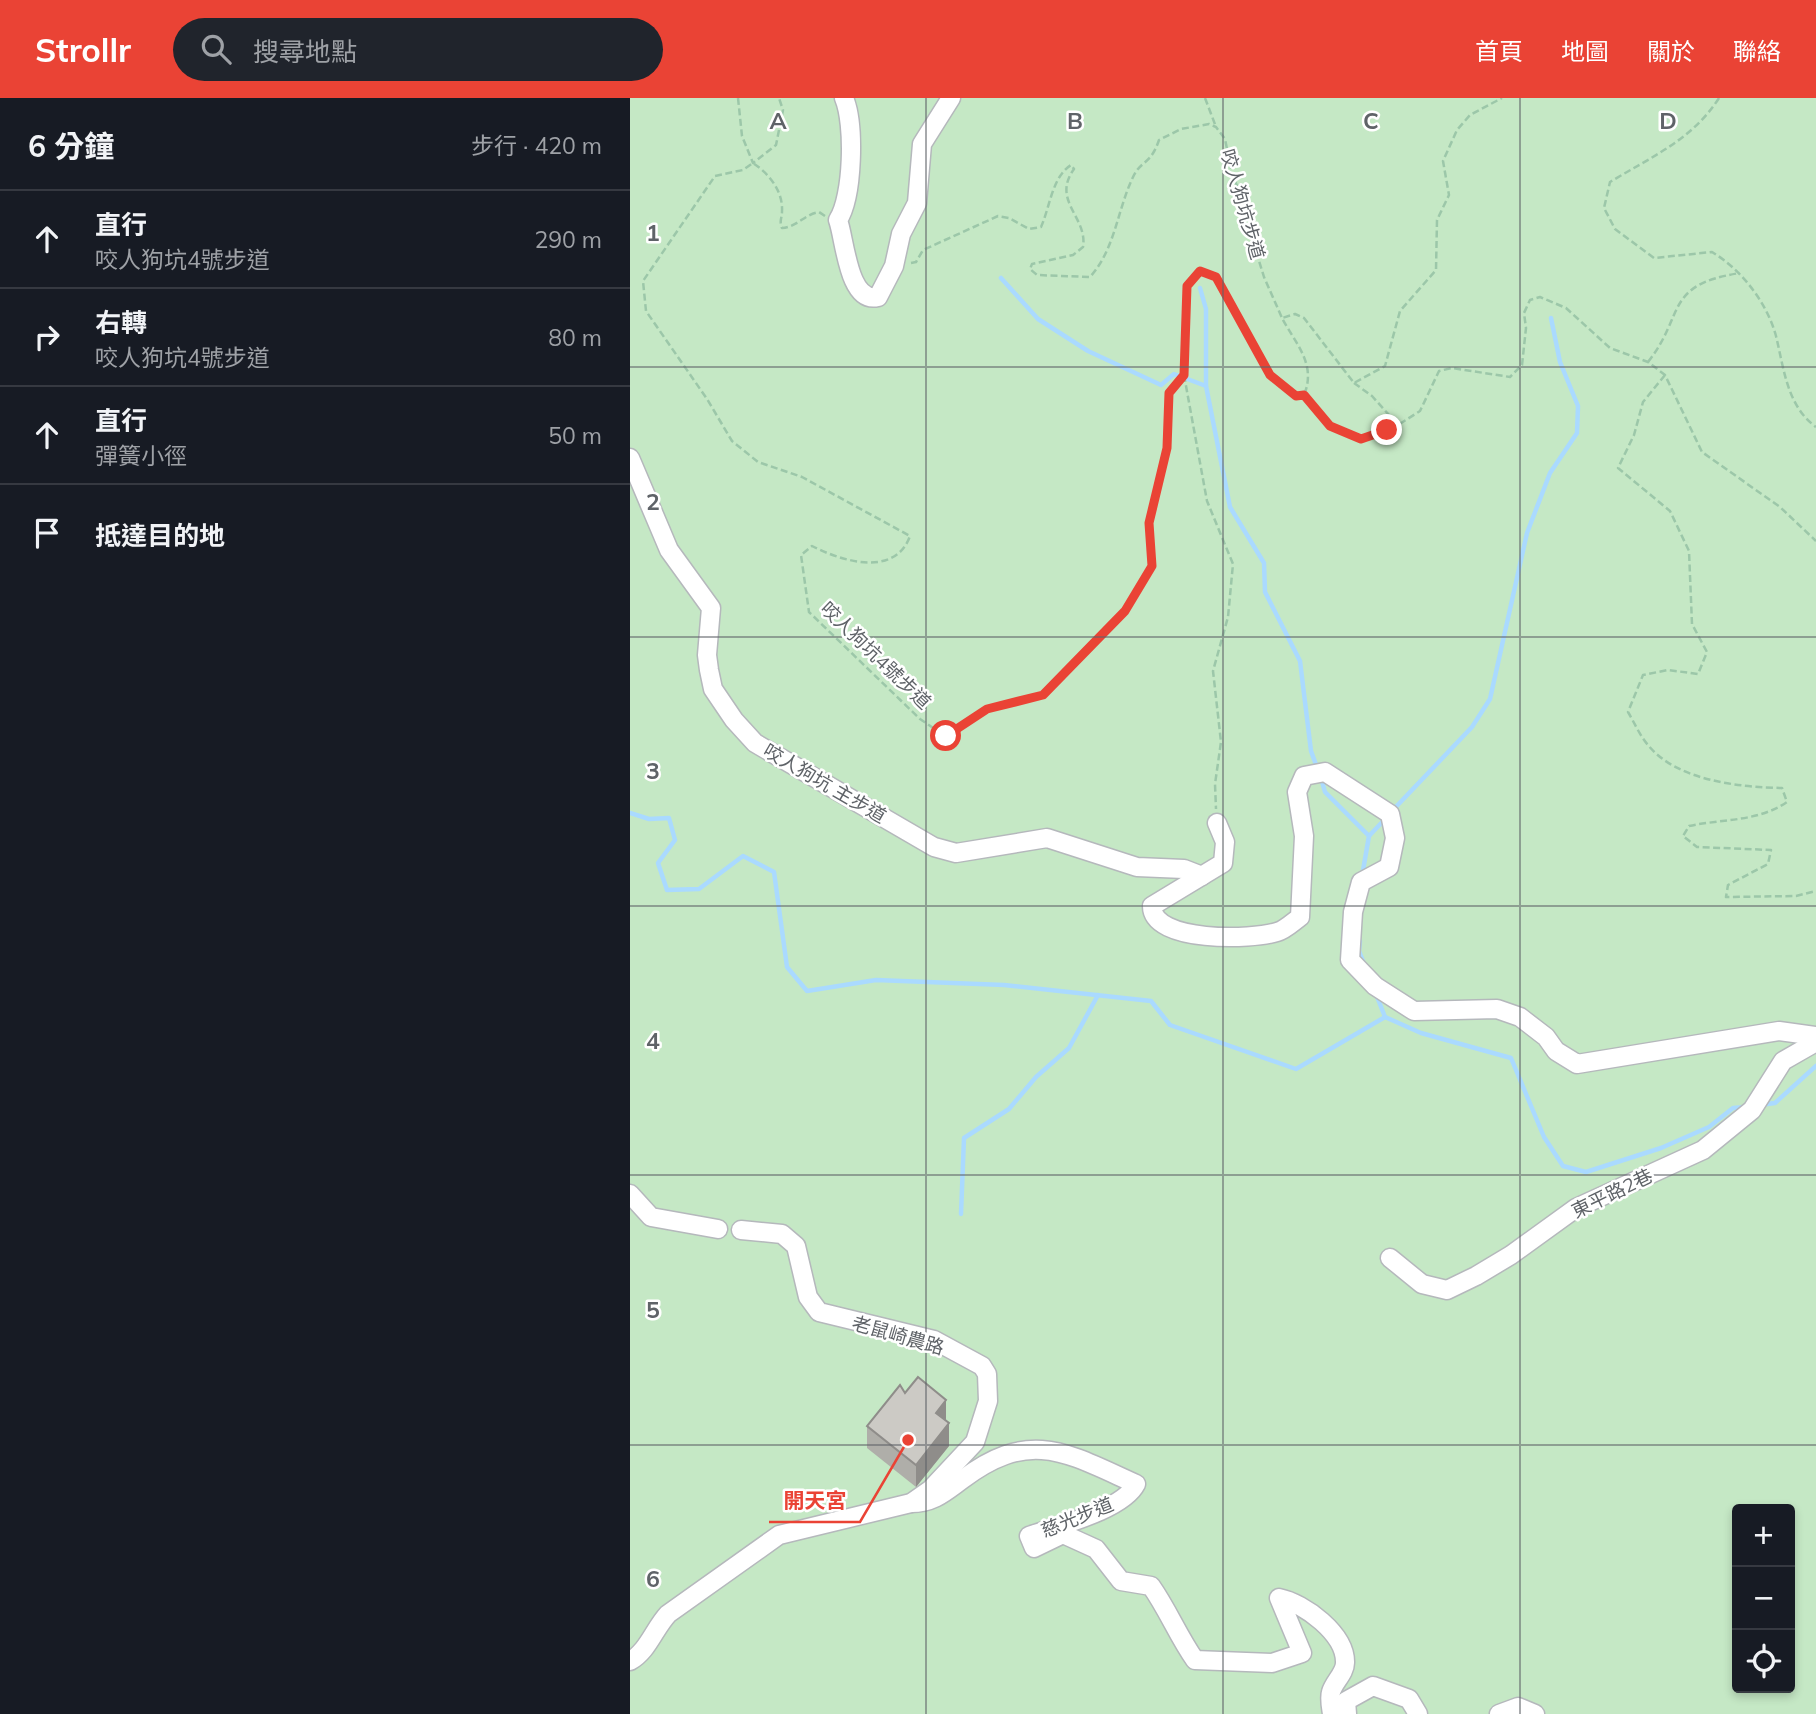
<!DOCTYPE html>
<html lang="zh-TW">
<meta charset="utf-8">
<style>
:root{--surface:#171b24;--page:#20242c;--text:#f1f3f6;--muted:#9ea1a6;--line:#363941;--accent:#ea4335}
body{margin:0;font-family:Mulish,"Noto Sans TC",sans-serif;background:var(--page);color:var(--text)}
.controls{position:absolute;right:21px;bottom:21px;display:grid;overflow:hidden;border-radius:7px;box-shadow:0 4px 10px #0003}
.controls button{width:63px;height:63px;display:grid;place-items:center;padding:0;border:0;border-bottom:2px solid var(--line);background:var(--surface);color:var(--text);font:35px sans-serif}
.stop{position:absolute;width:21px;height:21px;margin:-16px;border:5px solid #ea4335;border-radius:50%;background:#fff}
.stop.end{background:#ea4335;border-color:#fff;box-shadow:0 2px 7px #0008}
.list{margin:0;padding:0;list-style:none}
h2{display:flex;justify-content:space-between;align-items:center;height:91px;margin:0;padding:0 28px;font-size:30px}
h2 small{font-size:23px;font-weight:400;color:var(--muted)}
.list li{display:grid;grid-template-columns:46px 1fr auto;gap:21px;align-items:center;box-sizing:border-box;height:98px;padding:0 28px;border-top:2px solid var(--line)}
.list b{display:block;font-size:26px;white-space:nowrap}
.list p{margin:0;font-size:23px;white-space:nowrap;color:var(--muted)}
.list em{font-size:23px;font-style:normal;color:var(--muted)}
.icon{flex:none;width:38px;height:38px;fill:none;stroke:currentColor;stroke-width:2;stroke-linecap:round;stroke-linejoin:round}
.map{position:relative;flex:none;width:1186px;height:1616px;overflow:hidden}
header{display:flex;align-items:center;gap:42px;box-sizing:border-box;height:98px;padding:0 35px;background:var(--accent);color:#fff}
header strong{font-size:33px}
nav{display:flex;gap:38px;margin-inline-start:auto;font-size:24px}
.search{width:490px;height:63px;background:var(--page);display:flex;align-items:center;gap:18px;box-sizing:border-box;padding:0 24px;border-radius:38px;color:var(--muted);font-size:26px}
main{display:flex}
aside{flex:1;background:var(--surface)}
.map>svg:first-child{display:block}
</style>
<header>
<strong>Strollr</strong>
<div class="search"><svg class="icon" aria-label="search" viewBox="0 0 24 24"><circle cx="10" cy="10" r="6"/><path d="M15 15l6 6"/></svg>搜尋地點</div>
<nav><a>首頁</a><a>地圖</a><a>關於</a><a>聯絡</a></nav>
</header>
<main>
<aside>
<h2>6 分鐘<small>步行 · 420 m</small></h2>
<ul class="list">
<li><svg class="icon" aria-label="ahead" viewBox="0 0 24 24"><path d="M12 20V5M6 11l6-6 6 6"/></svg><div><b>直行</b><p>咬人狗坑4號步道</p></div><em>290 m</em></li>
<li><svg class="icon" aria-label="right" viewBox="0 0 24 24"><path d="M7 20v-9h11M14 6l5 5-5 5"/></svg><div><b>右轉</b><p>咬人狗坑4號步道</p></div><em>80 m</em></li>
<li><svg class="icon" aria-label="ahead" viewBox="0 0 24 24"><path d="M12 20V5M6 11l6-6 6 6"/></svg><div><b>直行</b><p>彈簧小徑</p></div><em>50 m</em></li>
<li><svg class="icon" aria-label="arrive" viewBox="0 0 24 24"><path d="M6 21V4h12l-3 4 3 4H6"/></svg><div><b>抵達目的地</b></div></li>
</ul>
</aside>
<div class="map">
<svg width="1186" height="1616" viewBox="0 0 1186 1616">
<rect width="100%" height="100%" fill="#f1efe8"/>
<path fill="#c5e8c5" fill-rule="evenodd" d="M0 0H1186V1616H0ZM1107 1411H1160V1590H1107Z"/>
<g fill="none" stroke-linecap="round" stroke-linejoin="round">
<g stroke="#aadaff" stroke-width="4.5">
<path d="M371 180 408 221 458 253 531 287 544 276 576 288 600 409 634 465 635 494 670 563 681 653 688 672"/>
<path d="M570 190 576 211V288"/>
<path d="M691 680 695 694 739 738 732 778"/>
<path d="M762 713 842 629 860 601 897 435 920 375 947 335 948 308 930 264 921 220"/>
<path d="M0 715 19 721 39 720 45 742 28 765 37 792 69 791 113 758 144 774 157 869 177 893 246 882 374 887 521 903 540 927 666 971 755 919 791 935 881 960 914 1039 933 1068 956 1074 1031 1050 1079 1029 1103 1010 1115 1009"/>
<path d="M739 738 756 720"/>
<path d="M730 843 729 853 735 868"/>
<path d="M746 896 755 919"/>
<path d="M1130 1007 1145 1005 1186 968"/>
<path d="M331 1116 334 1040 379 1011 406 979 439 950 468 897"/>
</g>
<defs>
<g id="minor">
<path d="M214 0C225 26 223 99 208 122 215 141 218 206 248 199L264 168 271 136 287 105 292 46 321 0"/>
<path d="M0 360 39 452 81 510 77 557 79 572 83 591 104 622 125 645 304 749 326 755 417 740 507 769 554 771 572 778"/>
<path d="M587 725 595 744 593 765 522 808C522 845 623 842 647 834 655 832 663 824 670 819L674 738 667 694 674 678 695 674 760 716 765 740 759 769 731 784 723 814 720 862 745 888 784 913 867 911 890 919 916 939 926 953 947 966 1149 933 1186 938"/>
<path d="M0 1096 21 1119 88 1131"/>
<path d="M760 1160 792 1186 817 1192 846 1178 881 1157 946 1110 1073 1052 1122 1012 1153 963 1186 944"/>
<path d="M281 1405C304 1405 315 1394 333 1381 401 1330 437 1355 506 1386 493 1412 427 1428 399 1438L404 1450 433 1436 466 1451 491 1483 521 1488C538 1512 548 1538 565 1562L642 1565 672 1555 649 1500C674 1505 716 1536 715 1565 715 1575 704 1584 701 1594 699 1600 701 1609 702 1616"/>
<path d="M0 1563C18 1553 24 1531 38 1516L149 1437 281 1405 301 1391 345 1344 358 1303 357 1276 352 1268 304 1242 189 1214 178 1199 166 1148 152 1136 111 1132"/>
<path d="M717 1616 716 1603 743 1588 779 1601 788 1616"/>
<path d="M869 1616 888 1609 905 1616"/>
</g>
</defs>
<use href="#minor" stroke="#b5b8bc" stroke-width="21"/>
<g stroke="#9cc7a9" stroke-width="2.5" stroke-dasharray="7 3.5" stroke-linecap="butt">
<path d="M108 0 112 38 123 65 146 47 153 12 149 0"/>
<path d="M575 0 586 29"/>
<path d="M1089 0C1062 42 1021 59 980 84L974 110 985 131 1024 160 1082 154C1112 172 1137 205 1146 238 1154 271 1157 308 1186 329"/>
<path d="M195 118 189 114C175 116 167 129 152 130 149 122 152 121 152 113 153 92 138 75 123 65L113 72 85 78 13 183 16 213 77 301 102 343 128 364 172 379 280 438C265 480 211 463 182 448L171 457 179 514 290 621 315 638 357 611 413 597 495 513 522 468 519 425 537 350 539 295 554 277 557 188 570 173 586 179 641 277 666 298 674 297C687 266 665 245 652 220L665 216 674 220 724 285 755 268 770 213 806 172 807 122 819 97 813 63 827 32 840 17 872 0"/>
<path d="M281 165 286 164 293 152 368 118 379 120 399 131 411 129C420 109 422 79 441 67L444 71C421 103 458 119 453 149L443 157 402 166 400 171 407 177 460 179C486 150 487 111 504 77 512 62 521 66 529 42L551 31 579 26 586 29 595 41 602 76 619 116 621 137 634 179 652 220"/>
<path d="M1018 264C1056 216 1033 187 1110 175"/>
<path d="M554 277 577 403 603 466 598 519 583 573 591 644 585 686 586 711"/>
<path d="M1035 277 1013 304 1004 337 988 370 1040 413 1059 453 1062 526 1077 554 1068 576 1038 572 1013 577 998 614C1004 624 1010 638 1018 647 1047 683 1109 689 1152 690L1157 704C1128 724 1091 721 1059 728L1053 738 1067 749 1141 752 1138 766 1098 787 1096 799 1166 798 1186 793"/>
<path d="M724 285 742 298 768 327 790 313 809 273 822 270 880 279 892 267 896 230 894 215 900 202 910 199 936 210 980 250 1018 264 1035 277 1072 354 1150 409 1186 443"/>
<path d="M674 297 700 328 731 341 767 328"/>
</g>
<use href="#minor" stroke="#fff" stroke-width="18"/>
</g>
<path fill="#afaea9" d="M316 1323 319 1348 286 1389 237 1350V1328Z"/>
<g fill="#8f8d8a">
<path d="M316 1302V1324L306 1315Z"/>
<path d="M319 1325V1348L286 1389V1367Z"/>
</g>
<path fill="#cccac5" stroke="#8f8d8a" stroke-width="2" d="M288 1279 316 1302 306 1315 319 1325 286 1367 237 1328 270 1287 275 1295Z"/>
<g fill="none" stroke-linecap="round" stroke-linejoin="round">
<path stroke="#ea4335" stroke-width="9" d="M316 638 357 611 413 597 495 513 522 468 519 425 537 350 539 295 554 277 557 188 570 173 586 179 640 277 666 298 674 297 700 328 731 341 757 332"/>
</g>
<path fill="none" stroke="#5f6368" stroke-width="2" stroke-opacity="0.55" d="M296 0V1616M593 0V1616M890 0V1616M0 269H1186M0 539H1186M0 808H1186M0 1077H1186M0 1347H1186"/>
<g text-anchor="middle" stroke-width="5" stroke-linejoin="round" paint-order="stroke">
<g font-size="19" fill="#5f6368" stroke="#fff">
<text transform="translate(613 106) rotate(74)" y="7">咬人狗坑步道</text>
<text transform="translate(246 557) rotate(44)" y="7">咬人狗坑4號步道</text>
<text transform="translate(195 685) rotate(30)" y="7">咬人狗坑 主步道</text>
<text transform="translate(982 1095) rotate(-26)" y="7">東平路2巷</text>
<text transform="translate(268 1237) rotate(16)" y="7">老鼠崎農路</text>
<text transform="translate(447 1419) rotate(-22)" y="7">慈光步道</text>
</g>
</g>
<g font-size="23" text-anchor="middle" font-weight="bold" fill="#5f6368" stroke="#fff" stroke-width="5" stroke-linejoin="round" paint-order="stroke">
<text x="148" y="31">A</text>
<text x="445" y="31">B</text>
<text x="741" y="31">C</text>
<text x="1038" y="31">D</text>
<text x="23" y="143">1</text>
<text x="23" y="412">2</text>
<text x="23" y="681">3</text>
<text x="23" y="951">4</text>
<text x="23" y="1220">5</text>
<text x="23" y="1489">6</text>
</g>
<path fill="none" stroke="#ea4335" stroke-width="2.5" d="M278 1342L230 1424H139"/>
<circle fill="#ea4335" stroke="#fff" stroke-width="2.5" cx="278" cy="1342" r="7"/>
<g font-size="21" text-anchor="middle" font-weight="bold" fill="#ea4335" stroke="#fff" stroke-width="5" stroke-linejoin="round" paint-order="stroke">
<text x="185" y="1410">開天宮</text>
</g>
</svg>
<div class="controls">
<button>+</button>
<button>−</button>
<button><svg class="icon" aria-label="locate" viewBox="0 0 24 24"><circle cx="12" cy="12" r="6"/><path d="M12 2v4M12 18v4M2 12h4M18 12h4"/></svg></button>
</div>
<div class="stop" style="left:316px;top:638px"></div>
<div class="stop end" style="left:757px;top:332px"></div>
</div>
</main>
